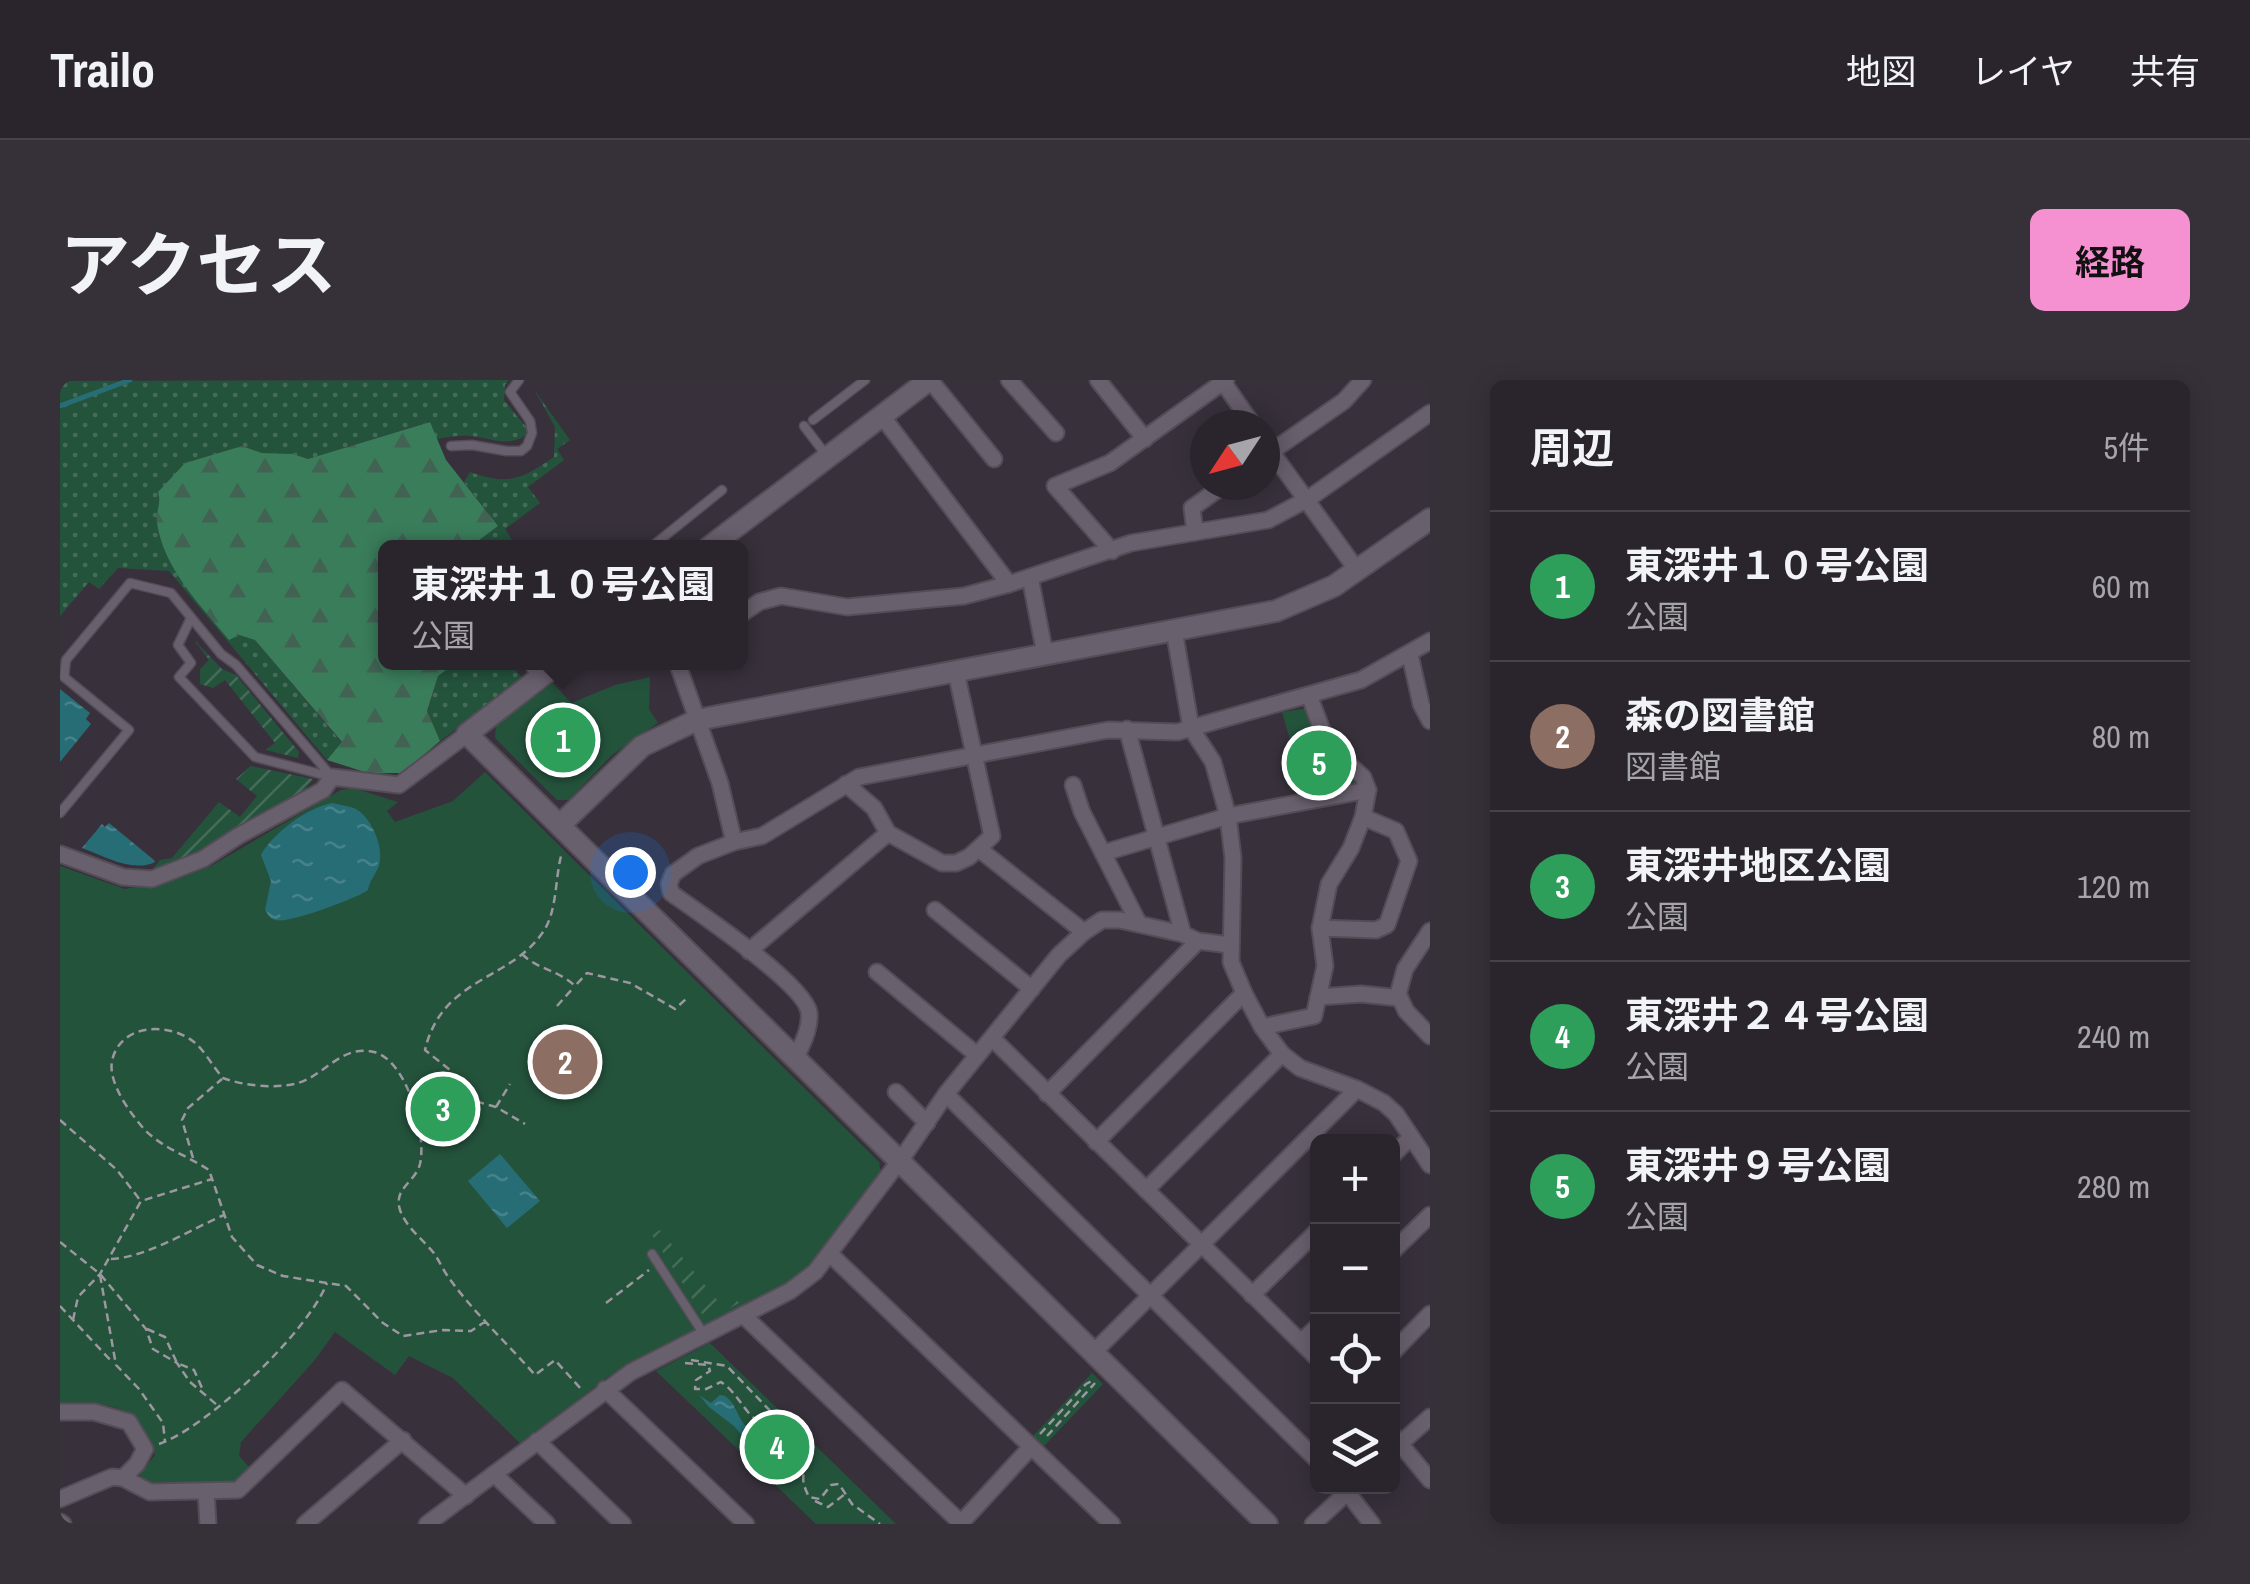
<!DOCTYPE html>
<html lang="ja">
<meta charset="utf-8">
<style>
:root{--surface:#2a252d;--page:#363139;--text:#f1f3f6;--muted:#a5a5aa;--line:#464249;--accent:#f590d1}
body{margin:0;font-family:"Archivo Narrow","Noto Sans JP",sans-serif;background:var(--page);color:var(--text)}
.controls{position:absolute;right:30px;bottom:30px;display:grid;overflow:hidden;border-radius:15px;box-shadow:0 5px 25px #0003}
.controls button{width:90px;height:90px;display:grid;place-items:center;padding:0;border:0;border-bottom:2px solid var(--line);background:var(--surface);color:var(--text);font:50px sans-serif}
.compass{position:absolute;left:1130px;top:30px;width:90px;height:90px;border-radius:50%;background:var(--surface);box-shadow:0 5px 25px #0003;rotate:234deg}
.you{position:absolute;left:570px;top:492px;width:35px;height:35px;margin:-25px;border:8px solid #fff;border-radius:50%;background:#1a73e8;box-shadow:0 0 0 15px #1a73e833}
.badge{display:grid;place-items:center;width:65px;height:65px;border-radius:50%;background:var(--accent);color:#fff;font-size:32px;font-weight:700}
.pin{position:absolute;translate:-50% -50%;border:5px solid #fff;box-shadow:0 2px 10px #0006}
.popup{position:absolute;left:318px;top:160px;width:370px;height:130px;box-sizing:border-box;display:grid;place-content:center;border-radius:15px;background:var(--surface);filter:drop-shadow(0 2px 8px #0005);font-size:32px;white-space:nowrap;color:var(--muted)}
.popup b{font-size:38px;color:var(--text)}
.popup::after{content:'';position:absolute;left:50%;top:100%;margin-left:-20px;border:20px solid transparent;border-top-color:var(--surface)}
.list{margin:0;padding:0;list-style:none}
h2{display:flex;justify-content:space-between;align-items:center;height:130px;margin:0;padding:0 40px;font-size:42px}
h2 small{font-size:32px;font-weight:400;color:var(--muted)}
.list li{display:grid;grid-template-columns:65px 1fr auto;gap:30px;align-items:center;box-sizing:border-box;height:150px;padding:0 40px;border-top:2px solid var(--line)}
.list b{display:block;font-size:38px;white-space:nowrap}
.list p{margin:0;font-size:32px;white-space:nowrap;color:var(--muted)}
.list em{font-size:32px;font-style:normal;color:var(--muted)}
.icon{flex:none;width:55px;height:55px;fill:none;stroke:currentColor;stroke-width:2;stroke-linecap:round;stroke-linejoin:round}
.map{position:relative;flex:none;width:1370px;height:1144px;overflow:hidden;border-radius:15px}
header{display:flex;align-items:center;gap:60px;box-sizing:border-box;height:140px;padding:0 50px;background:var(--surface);border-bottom:2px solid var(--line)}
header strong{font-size:48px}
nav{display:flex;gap:55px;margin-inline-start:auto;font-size:35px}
.intro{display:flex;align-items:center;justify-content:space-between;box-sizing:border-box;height:240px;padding:0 60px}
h1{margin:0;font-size:70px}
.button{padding:25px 45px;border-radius:15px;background:var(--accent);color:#111;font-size:35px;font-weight:700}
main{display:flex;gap:60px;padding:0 60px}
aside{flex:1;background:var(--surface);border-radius:15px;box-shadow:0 5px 25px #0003}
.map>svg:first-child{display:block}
</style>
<header>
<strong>Trailo</strong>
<nav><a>地図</a><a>レイヤ</a><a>共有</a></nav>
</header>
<div class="intro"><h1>アクセス</h1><a class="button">経路</a></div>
<main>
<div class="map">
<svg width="1370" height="1144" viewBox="0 0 1370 1144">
<defs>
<pattern id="grass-dots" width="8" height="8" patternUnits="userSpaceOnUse" patternTransform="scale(2.5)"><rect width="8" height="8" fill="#24533c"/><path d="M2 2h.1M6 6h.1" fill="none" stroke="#456c59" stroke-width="1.8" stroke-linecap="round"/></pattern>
<pattern id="forest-firs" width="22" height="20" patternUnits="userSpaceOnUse" patternTransform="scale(2.5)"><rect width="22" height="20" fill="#3a7d5b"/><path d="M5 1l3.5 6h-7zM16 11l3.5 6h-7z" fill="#426353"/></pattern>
<pattern id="garden-furrows" width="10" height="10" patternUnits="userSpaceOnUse" patternTransform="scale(2.5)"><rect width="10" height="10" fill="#24533c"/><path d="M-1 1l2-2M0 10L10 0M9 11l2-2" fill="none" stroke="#456c59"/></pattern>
<pattern id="water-ripples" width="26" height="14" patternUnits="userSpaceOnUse" patternTransform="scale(2.5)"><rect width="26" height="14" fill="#276d76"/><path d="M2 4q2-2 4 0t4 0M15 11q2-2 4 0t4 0" fill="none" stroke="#47828a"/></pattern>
</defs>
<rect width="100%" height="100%" fill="#38313c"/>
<g fill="url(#grass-dots)">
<path d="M449 0 445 5 444 20 466 47 467 54C450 68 430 58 411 56 399 55 388 57 377 59L369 42 248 79 233 74 202 73 182 66 125 83 98 112 101 123 97 133 179 255 195 260 282 363 267 380 109 191 58 188 39 209 29 202 0 236V1Z"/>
<path d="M475 11 510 60 497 69 504 80 468 107 480 123 445 149 454 163 448 167H410L438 146 404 102 410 92C449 106 462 99 494 77L495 47Z"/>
<path d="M396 283H450L463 299 380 361 367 332 378 296Z"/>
</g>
<path fill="url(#forest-firs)" d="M370 42 386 80 438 146 410 167 326 168V282L396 283 378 296 367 331 380 361 342 393H308L267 380 282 362 195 260 179 255 169 260C141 226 104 189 97 143 95 131 102 125 98 112L125 83 182 66 202 73 233 74 248 79Z"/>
<g fill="#24533c">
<path d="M590 297 589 329 598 343 552 375 509 420H497L435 358 436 345 493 303 511 323 555 305Z"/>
<path d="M1250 328 1297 398 1298 404 1245 412 1222 332Z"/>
<path d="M425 392 819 782 821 793 748 888 727 903 546 998 461 1064 393 998 349 976 335 995 275 952 254 981 181 1062 179 1076 190 1088 176 1102 83 1103 80 1094 95 1075C80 1024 48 1020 0 1026V486L65 509 117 499 151 486 281 410 293 408 338 422 327 431 335 442 393 421Z"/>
<path d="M650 963 836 1144H756L596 991Z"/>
<path d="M1032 993 1043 1004 983 1067 972 1057Z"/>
</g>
<g fill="url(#garden-furrows)">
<path d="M134 260 162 289 176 295 239 372 238 378 206 370 215 363 165 300 153 308 140 304V289L149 280Z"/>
<path d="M191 386 253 399 242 413 138 474 92 490 100 480 112 478 159 422 180 437 197 416 176 399Z"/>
<path d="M600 850 658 921 671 913 679 923 651 939 644 937 592 855Z"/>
</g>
<g fill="url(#water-ripples)">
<path d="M0 309 30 333 26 339 31 344 0 382Z"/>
<path d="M272 423C280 425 289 426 296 429 312 438 326 471 318 488 314 497 310 500 308 510 295 519 228 544 216 540 209 538 209 536 205 530L211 501 201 475C213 453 247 428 272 423Z"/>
<path d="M49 443 94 480 95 482C73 493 44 476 22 468L42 444 45 447Z"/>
<path d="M440 774 480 821 447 848 408 801Z"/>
<path d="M639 1015 651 1023 660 1015 665 1016C676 1024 676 1034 684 1044 698 1061 721 1056 728 1080L719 1086V1097L674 1046 649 1027Z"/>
</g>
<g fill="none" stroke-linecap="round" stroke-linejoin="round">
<path stroke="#276d76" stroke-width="5" d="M0 26 70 0"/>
<defs>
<g id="service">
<path d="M753 40 805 0"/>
<path d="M744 46 766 75"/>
<path d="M391 66 412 65 446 71H461L467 66 472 53 470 41 450 12 459 0"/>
<path d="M590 168 662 110"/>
<path d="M131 238 118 265 131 283 119 297 195 377 272 397"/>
<path d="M466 282 476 295"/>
<path d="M0 433 69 350 4 297 6 280 70 203 111 213 161 274 176 285 272 397"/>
<path d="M592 874 645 956"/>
</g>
<g id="minor">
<path d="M870 0 934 79"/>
<path d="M949 0 996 53"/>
<path d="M1038 0 1085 59"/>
<path d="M1163 2 1193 45"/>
<path d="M822 36 949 204"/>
<path d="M1205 63 1297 190"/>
<path d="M1205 76 1284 21 1303 0"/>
<path d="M1135 152 1132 128 1164 105"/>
<path d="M1052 171 995 106 1050 83 1166 0"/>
<path d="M970 197 985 274"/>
<path d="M680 235 699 222 721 216 787 227 904 216 949 204 1071 163 1208 140 1248 119 1370 33"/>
<path d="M1114 250 1131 348 1153 382 1168 436 1173 478 1171 582 1184 613 1202 647 1222 674 1240 688 1297 709 1324 723 1336 734 1370 785"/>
<path d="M1350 275 1361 324 1370 341"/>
<path d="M620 282 618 285 660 403 674 462"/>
<path d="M1067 349 1123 554"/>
<path d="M786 404 814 428 828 453 882 483H896L909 477 932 456 896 292"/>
<path d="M1013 405 1022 432 1079 544"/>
<path d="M919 469 1024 552"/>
<path d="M1043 473 1168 436 1308 410"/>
<path d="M0 474 63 497 92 499 143 479 178 456 263 410 272 397 339 405 407 354"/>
<path d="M875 530 972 609"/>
<path d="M1260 548 1316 550 1327 545 1349 481 1336 451 1303 437"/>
<path d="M689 571 828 453"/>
<path d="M817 592 917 675"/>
<path d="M1258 617 1301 614 1340 618 1346 631 1370 656"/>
<path d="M1337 618 1345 589 1370 551"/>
<path d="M1202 647 1254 636 1265 586 1260 548 1269 504 1291 468 1303 437 1308 410 1303 397 1268 366 1249 315"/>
<path d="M932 658 1258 979"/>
<path d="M736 678C742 664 751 648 749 632 744 604 638 532 611 513L609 504 613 494 638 476 674 462 702 456 799 397 1048 350 1118 352 1131 348 1301 300 1370 261"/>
<path d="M836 712 867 743"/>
<path d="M886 714 1258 1081"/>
<path d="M987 714 1138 561"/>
<path d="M1036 762 1184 613"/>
<path d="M1332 776 1351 757"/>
<path d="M1086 810 1222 674"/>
<path d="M1332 872 1370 835"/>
<path d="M770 874 1052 1144"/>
<path d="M1192 915 1258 850"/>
<path d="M683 935 902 1144"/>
<path d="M1241 962 1258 946"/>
<path d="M1033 973 1297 709"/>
<path d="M1332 973 1370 934"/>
<path d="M545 1009 686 1144"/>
<path d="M0 1032H34L69 1042 85 1069 77 1084 63 1098"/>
<path d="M1332 1054 1370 1100"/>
<path d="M477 1061 563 1144"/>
<path d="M1332 1071 1370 1037"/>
<path d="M434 1094 487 1144"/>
<path d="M1284 1108 1312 1144"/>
<path d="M146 1111 148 1144"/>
<path d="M0 1119 52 1097 63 1098 90 1112 178 1110 282 1010 406 1116"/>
<path d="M0 1142 3 1144"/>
<path d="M901 1143 971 1067"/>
<path d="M245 1144 343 1060"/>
<path d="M367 1144 571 992 730 911 755 892 847 771 886 714 999 575 1024 552 1042 540H1060L1123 554 1138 561 1170 565"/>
<path d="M1253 1144 1294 1106"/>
</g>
<g id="tertiary">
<path d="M648 168 869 0"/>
<path d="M500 282 407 354 1207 1144"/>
<path d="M500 445 582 366 637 340 1216 231 1274 206 1370 139"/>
</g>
</defs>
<use href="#service" stroke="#544d57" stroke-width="11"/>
<use href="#minor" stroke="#544d57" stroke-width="19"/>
<use href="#tertiary" stroke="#544d57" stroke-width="24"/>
<g stroke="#9d97a0" stroke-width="2.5" stroke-dasharray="8 5" stroke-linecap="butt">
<path d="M462 574C478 590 497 589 515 606L527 593 570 603 615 629 626 619"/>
<path d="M497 626 514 607"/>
<path d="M393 715 390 690 365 670C382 597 450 601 483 552 497 532 495 500 501 476"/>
<path d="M436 727 450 704"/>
<path d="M355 730 393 715 436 727 465 744"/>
<path d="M0 740 57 790 80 820"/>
<path d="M133 778 122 740 128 728 162 699"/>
<path d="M0 862 40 894 86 949 93 969 117 983 130 1002 157 1025"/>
<path d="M51 879C88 877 129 850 164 835"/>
<path d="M40 895 56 985 79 1009 103 1043 105 1062"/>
<path d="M546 923 589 890"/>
<path d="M0 926 53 983"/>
<path d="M13 940 18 917 40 894 81 821 152 799"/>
<path d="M426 941 411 951 383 950 343 956 323 943 286 906 223 896 197 885 172 857 149 790C128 776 102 768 84 749 70 733 48 703 52 681 60 643 109 642 134 662 145 671 153 687 163 698 184 706 217 709 238 703 265 695 282 664 314 672 347 680 367 754 360 784 355 803 333 808 340 830 346 847 362 859 373 872 379 880 383 890 389 898 414 933 447 963 475 995L495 980 521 1009"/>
<path d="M87 949 105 957 117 983 134 990 142 1008"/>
<path d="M631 980 667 986 743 1065"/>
<path d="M625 983 648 985 650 991 636 1000 635 1009H646L661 1002C673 1010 679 1021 688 1032 700 1046 726 1061 743 1066L751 1080C741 1094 741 1101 749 1117L760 1119 771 1105 779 1104 792 1124 820 1144"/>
<path d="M980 1054 1026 1004 1034 1000"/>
<path d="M987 1056 1035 1003"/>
<path d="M99 1064C148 1047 248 952 267 903"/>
<path d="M755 1121 768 1127 785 1114"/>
</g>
<use href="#service" stroke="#69606d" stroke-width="8"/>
<use href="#minor" stroke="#69606d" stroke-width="15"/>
<use href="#tertiary" stroke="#69606d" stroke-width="20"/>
</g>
</svg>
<div class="controls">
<button>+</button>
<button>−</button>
<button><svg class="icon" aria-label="locate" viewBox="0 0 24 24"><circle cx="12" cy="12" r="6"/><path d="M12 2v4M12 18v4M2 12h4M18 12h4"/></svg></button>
<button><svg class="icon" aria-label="layers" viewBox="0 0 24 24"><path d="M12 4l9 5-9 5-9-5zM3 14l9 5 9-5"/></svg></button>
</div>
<svg class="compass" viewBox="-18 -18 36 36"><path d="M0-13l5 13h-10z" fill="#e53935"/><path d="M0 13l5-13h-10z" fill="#a5a5aa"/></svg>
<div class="you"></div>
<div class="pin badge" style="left:503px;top:360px;background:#2e9e5b">1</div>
<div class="popup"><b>東深井１０号公園</b>公園</div>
<div class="pin badge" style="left:505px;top:682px;background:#8d6e63">2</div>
<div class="pin badge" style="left:383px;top:729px;background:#2e9e5b">3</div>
<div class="pin badge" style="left:717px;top:1067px;background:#2e9e5b">4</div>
<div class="pin badge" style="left:1259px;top:383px;background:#2e9e5b">5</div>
</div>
<aside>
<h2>周辺<small>5件</small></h2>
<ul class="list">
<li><span class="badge" style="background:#2e9e5b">1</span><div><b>東深井１０号公園</b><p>公園</p></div><em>60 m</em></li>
<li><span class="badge" style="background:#8d6e63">2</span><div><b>森の図書館</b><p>図書館</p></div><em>80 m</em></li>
<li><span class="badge" style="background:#2e9e5b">3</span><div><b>東深井地区公園</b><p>公園</p></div><em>120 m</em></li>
<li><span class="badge" style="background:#2e9e5b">4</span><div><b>東深井２４号公園</b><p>公園</p></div><em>240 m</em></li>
<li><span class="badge" style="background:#2e9e5b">5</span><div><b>東深井９号公園</b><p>公園</p></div><em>280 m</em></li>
</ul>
</aside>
</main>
